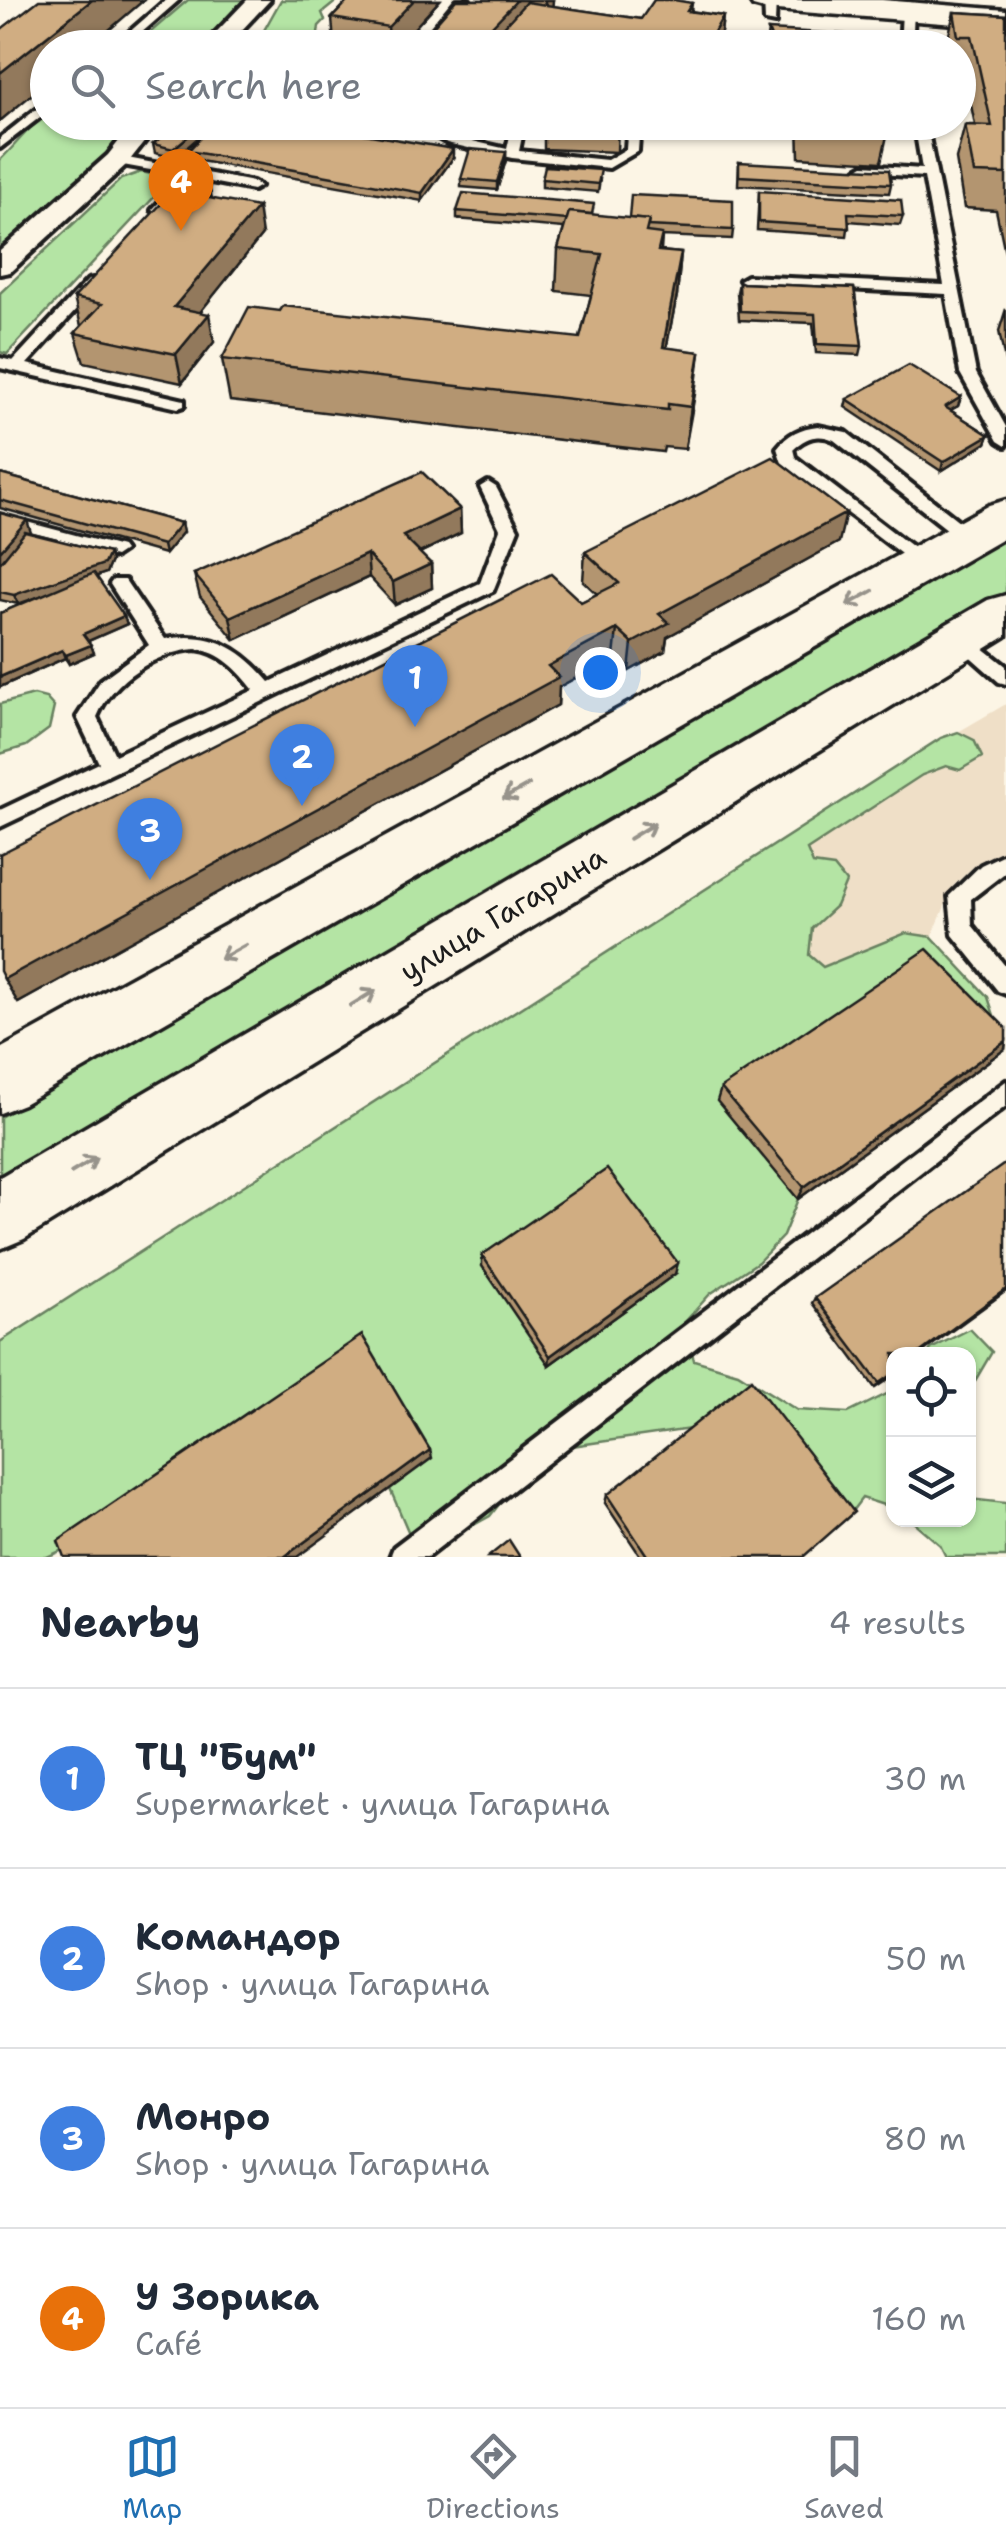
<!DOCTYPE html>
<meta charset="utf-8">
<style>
:root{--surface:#fff;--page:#f6f6f7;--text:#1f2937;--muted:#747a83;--line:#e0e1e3;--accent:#1f6fb2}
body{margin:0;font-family:"Shantell Sans",sans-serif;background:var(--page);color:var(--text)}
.controls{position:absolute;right:30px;bottom:30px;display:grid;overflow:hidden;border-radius:20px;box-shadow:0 2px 8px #0004}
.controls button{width:90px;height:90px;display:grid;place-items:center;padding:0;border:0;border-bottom:2px solid var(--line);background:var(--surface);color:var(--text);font:50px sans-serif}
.you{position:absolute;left:600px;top:672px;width:35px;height:35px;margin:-25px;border:8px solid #fff;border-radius:50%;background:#1a73e8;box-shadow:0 0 0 15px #1a73e833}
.badge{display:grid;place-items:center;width:65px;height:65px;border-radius:50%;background:var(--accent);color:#fff;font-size:32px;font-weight:700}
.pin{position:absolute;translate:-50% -82px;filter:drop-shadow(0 2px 5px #0008)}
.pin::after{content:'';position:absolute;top:52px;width:35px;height:30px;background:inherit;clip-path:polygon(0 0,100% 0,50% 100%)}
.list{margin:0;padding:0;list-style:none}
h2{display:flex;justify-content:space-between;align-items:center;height:130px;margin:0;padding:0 40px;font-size:42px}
h2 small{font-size:32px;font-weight:400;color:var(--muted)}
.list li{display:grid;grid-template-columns:65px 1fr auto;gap:30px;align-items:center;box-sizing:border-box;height:180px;padding:0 40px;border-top:2px solid var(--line)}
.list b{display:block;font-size:38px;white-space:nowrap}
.list p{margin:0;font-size:32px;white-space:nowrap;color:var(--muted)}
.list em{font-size:32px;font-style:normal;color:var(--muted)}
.icon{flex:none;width:55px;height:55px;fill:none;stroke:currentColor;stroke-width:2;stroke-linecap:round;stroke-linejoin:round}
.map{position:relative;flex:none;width:1006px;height:1557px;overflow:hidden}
.search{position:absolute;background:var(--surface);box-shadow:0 2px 8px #0004;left:30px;right:30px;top:30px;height:110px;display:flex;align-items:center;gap:25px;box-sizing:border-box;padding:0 35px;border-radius:55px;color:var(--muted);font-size:38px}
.sheet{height:850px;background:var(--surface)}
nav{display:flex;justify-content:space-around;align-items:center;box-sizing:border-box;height:140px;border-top:2px solid var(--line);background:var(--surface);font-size:28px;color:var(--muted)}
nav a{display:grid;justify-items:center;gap:5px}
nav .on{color:var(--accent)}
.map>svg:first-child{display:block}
</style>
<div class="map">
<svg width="1006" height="1557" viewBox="0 0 1006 1557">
<rect width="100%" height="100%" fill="#fcf5e5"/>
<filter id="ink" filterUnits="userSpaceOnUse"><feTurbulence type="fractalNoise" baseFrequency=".01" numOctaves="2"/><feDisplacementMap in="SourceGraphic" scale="20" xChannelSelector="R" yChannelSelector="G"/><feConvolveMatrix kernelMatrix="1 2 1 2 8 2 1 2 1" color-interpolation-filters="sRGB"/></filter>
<g filter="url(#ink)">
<path fill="#efdfc7" d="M1006 704V849L979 862 954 885 932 937 906 933 823 968 809 955 812 928 836 906 807 850 922 775 946 766 974 740 958 732Z"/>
<g fill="#b4e4a4" stroke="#688060" stroke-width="2.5">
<path d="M188 0H259L212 47 132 48Z"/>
<path d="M281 0H338L322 13 325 20 319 26 318 34 299 47 274 41 262 34Z"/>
<path d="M47 113 48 122 146 123 11 251 0 250V160C16 145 30 125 47 113Z"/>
<path d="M141 172 172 178 7 354 0 352V293L121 179Z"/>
<path d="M1006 539V592L0 1193V1117Z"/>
<path d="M34 695 46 698 54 707 49 729 26 746 0 754V704Z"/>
<path d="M958 732 974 740 982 757 960 770 946 766 922 775 807 850 813 864 834 867 846 882 836 906 812 928 809 955 823 967 906 933 932 937 988 997 1005 1049 920 964 718 1101 798 1199 783 1236 758 1262 710 1294 684 1323 694 1360 738 1373 797 1410 848 1413 893 1391V1508L862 1498 846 1519 697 1428 565 1447 525 1471 490 1516 452 1537 414 1545 390 1489 432 1458 67 1548 47 1557H0V1342L941 738Z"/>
<path d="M970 1329 992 1352 969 1391 968 1354H928L931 1349Z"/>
<path d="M969 1499 1006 1503V1557H946L940 1545 911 1520H968Z"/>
</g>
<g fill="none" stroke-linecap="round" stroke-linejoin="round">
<defs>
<g id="service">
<path d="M166 0H179L124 48H111Z"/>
<path d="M457 0H469L429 48H417Z"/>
<path d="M764 0H776L775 23 765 21Z"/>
<path d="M908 9 914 12 912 48H900L902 12Z"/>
<path d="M48 100V111L0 148V138Z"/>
<path d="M410 122H427L455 137 507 149 513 122H525L519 151 607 160 626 149 628 122H640L638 151 609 168 512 158 447 143Z"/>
<path d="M914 122H926L976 373 1006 427V446L998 441 960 373 946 294 747 284 740 280 747 276 944 285 924 177 864 173 857 169 864 165 922 169Z"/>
<path d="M117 156 253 182 260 186 253 190 195 179 164 213 159 214 152 210 183 176 112 163V157Z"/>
<path d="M93 279 98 280V286L27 364 184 400V406L178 408 0 368V358L13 361 88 280Z"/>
<path d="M818 426 846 432 974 533 977 537 974 541H962L834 440C818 433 806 437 793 449L795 457 932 562 923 568 917 566 782 463 777 448C788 434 800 428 818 426Z"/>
<path d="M488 482 496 487 518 529 493 591 0 827V810L99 763 77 717 101 680 149 645 110 584 113 580H125L165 639C212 631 240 647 270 682L480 583 500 529 480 487ZM196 649C222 652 238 670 254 690L115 755 97 717C113 679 156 652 196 649Z"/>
<path d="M0 515 121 547 124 551 115 557 0 527Z"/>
<path d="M963 632 1006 666V684L999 682 956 644 954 639 956 634Z"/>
<path d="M1006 853V872L971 899 972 925 1006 967V994L998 991 953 935 949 896 981 865Z"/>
<path d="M1006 1081V1106L427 1557H390L394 1547Z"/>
</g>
<g id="minor">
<path d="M247 0H270L225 48H201Z"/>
<path d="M134 122H160L126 165 10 272 0 274V251L108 155Z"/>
</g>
<path id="secondary" d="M749 0H882L1006 10V28L764 9 753 6Z"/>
<g id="primary">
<path d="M1006 500V537L23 1104 0 1113V1049L989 505Z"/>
<path d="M1006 595V636L24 1239 0 1249V1177L988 600Z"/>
</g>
</defs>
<use href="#service" stroke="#1c1c1c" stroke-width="8"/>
<use href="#minor" stroke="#1c1c1c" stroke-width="8"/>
<use href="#secondary" stroke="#1c1c1c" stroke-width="7"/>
<use href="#primary" stroke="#1c1c1c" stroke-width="7"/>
<use href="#service" fill="#fcf5e5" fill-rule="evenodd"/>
<use href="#minor" fill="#fcf5e5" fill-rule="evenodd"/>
<use href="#secondary" fill="#fcf5e5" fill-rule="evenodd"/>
<use href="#primary" fill="#fcf5e5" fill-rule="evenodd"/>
</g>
<g fill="#b39570" stroke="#1c1c1c" stroke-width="2.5">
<path d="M349 0H440L396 48H353L334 44 332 18Z"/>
<path d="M456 0H553L552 6 641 19 692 3 691 11 723 16 721 32 712 48H508L500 46V44L497 48H428V32Z"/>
<path d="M954 12 1006 15V257L996 210 964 208 956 159 965 125H975L964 70H958V48H946Z"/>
<path d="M768 30 881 48H766Z"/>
<path d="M179 122 453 158 422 201 189 159 188 151 211 127 175 158 155 153 153 144Z"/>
<path d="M491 122 488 138 458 137 457 128Z"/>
<path d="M618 122 617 152 544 149V133Z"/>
<path d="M798 122H888L889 127 881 162 799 157Z"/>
<path d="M506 152V160L497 190 461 187V179Z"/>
<path d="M739 162 891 184 889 193 738 185Z"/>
<path d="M542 179H600L598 192 542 187Z"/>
<path d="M759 191 903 216 900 225 849 221 847 236 757 230Z"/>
<path d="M182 192 212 198 262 235 200 312 214 342 182 383 84 362 75 333 81 326 74 298Z"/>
<path d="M457 211 593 215 733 230 732 239 662 236 661 251 681 253 677 295 666 348 700 352 685 449 664 447 663 452 230 401 222 359 580 338 591 295 556 291 558 249 564 228 457 219Z"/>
<path d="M739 283 854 288 862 346 860 355 816 353 813 323 739 320 737 292Z"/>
<path d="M1006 309V366L999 331Z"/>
<path d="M961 397 958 406 950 410 989 435 986 443 941 471 845 407 847 399Z"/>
<path d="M0 474 181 523 183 532 165 554 0 508Z"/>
<path d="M460 509 461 533 419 553 431 564 432 588 395 605 369 577 235 640 200 597 194 574Z"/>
<path d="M0 513 32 534 109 553 111 561 106 573 96 576 127 624 88 641 94 653 69 664 65 658 0 687V613L41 596 18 604 0 600Z"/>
<path d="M839 542 667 637 665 651 629 671 614 657 559 687 558 705 18 1003 581 602 597 594 583 581 585 552Z"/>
<path d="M1006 1028 1005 1049 798 1199 717 1101 721 1088Z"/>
<path d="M482 1255 675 1274 549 1365 482 1266Z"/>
<path d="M815 1298 894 1375 875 1388 812 1303Z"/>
<path d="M607 1495 804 1557H641L605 1503Z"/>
</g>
<g fill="#92795b" stroke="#1c1c1c" stroke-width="2.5">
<path d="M92 0H144L88 48H48V81L0 121V73Z"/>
<path d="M414 0H440L396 48H390L388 27Z"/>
<path d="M517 0H526V17L500 31V44L497 48H452L451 35Z"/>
<path d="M545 0H553L552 11 545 20Z"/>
<path d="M723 16 721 32 712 48H705Z"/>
<path d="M205 122H216L175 158 173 149Z"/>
<path d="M453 149V158L422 201V193Z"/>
<path d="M506 152V160L497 190V182Z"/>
<path d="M210 188 215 217 203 197Z"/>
<path d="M258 207 262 235 181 336 174 307Z"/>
<path d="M681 253 677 295 658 390 663 347Z"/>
<path d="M209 314 214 342 182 383 176 354Z"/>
<path d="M700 352 695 394 685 449 691 407Z"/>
<path d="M961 397 958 406 942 415 945 407Z"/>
<path d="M989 435 986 443 941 471 943 462Z"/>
<path d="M460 509 461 533 405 560 403 536Z"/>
<path d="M846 513 839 542 667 637 665 651 629 671 632 643 659 614Z"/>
<path d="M27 520 32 536 0 576V551Z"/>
<path d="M181 523 183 532 165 554 163 545Z"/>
<path d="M109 553 111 561 106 573 18 604 14 595Z"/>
<path d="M367 554 369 577 235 640 230 617Z"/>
<path d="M431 564 432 588 395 605 393 582Z"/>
<path d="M124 616 127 624 86 642 83 634Z"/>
<path d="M617 629 614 657 559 687 558 705 18 1003 4 979 548 666Z"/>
<path d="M91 645 94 653 69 664 66 655Z"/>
<path d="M62 650 65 658 0 687V677Z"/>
<path d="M1006 1041 1005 1049 798 1199 804 1187Z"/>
<path d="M678 1263 675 1274 549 1365 550 1356Z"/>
<path d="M1006 1289V1291L920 1354H918Z"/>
<path d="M430 1450 432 1458 297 1557H284Z"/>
</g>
<g fill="#d0ad82" stroke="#1c1c1c" stroke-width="2.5">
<path d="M39 0H92L0 73V30Z"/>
<path d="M349 0H414L388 27 332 18Z"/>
<path d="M456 0H517L490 28 451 35 428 32Z"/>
<path d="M654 0H674L692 3 687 11 723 16 705 48H617L500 31 526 2 641 19Z"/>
<path d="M954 12 1006 15V174L974 173 965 125 992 126 972 36H958Z"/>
<path d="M768 30 879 36 881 48H775Z"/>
<path d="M179 122H205L173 149 153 144Z"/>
<path d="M215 122H294L453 149 422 193 188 151Z"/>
<path d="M459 122H489L488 130 457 128Z"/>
<path d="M546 122H618V136L544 133Z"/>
<path d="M806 122H888L889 127Z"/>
<path d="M470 149 506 152 497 182 461 179Z"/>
<path d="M739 162 889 170 891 184 739 176Z"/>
<path d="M545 166 601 170 598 184 542 179Z"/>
<path d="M189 185 210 188 203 197 258 207 174 307 209 314 176 354 75 333 102 304 74 298 174 190 182 192Z"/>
<path d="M759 191 901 200 903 216 848 213 849 228 759 222Z"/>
<path d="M463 193 594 204 592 214 569 212 567 220 457 211Z"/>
<path d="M631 195 733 200V230L648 226 649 220 629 218Z"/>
<path d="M569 212 649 220 646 232 662 234 658 251 681 253 663 347 700 352 691 407 668 404V410L222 359 249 307 280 311 283 306 580 338 602 254 558 249Z"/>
<path d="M739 283 854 288 862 346 817 344 815 314 740 311Z"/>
<path d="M909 365 961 397 945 407 989 435 943 462 847 399Z"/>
<path d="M773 457 846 513 659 614 669 623 632 643 617 629 548 666 559 677 4 979 0 971V854L551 574 581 602 619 583 585 552Z"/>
<path d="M422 472 460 509 403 536 431 564 393 582 367 554 230 617 194 574Z"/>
<path d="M0 474 181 523 163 545 0 500Z"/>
<path d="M0 513 27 520 0 551Z"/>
<path d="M25 532 109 553 104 564 14 595 0 592V563Z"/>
<path d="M94 573 124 616 83 634 91 645 66 655 62 650 0 677V613Z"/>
<path d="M927 949 1006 1028V1041L804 1187 721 1088Z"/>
<path d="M1006 1163V1289L918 1354H894V1373L879 1383 815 1298Z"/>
<path d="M607 1169 678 1263 550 1356 482 1255Z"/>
<path d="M362 1335 430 1450 284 1557H64L58 1541Z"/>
<path d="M751 1379 854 1512 803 1557H648L607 1495Z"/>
<path d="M509 1540 520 1557H488Z"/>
</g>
<defs><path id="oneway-shaft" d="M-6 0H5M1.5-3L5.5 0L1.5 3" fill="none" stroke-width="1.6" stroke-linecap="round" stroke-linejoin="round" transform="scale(2.5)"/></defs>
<g stroke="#97938b">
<use href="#oneway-shaft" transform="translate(860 598) rotate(151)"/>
<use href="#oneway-shaft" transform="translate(516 792) rotate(151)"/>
<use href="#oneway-shaft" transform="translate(642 831) rotate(-31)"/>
<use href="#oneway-shaft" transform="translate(233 952) rotate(151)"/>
<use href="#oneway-shaft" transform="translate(363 998) rotate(-31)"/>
<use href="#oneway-shaft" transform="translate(84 1165) rotate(-31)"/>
</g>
</g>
<g text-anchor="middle" stroke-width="9" stroke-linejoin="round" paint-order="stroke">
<g font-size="30" fill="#1c1c1c" stroke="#fcf5e5">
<text transform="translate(503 914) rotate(-31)" y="10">улица Гагарина</text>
</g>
</g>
</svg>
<div class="controls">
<button><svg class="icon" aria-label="locate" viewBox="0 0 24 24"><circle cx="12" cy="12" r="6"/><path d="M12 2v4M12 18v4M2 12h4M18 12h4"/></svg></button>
<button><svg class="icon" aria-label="layers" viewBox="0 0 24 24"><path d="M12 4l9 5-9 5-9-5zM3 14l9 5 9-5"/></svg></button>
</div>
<div class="you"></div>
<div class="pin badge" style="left:415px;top:727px;background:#3f7fe0">1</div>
<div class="pin badge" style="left:302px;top:806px;background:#3f7fe0">2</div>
<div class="pin badge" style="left:150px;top:880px;background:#3f7fe0">3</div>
<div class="pin badge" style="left:181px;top:231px;background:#e8710a">4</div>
<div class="search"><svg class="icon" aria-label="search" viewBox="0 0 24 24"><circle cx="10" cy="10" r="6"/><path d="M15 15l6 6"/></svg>Search here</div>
</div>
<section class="sheet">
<h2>Nearby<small>4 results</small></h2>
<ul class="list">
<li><span class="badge" style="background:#3f7fe0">1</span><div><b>ТЦ &quot;Бум&quot;</b><p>Supermarket · улица Гагарина</p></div><em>30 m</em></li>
<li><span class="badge" style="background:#3f7fe0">2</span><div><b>Командор</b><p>Shop · улица Гагарина</p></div><em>50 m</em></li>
<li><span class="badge" style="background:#3f7fe0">3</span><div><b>Монро</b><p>Shop · улица Гагарина</p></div><em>80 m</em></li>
<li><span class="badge" style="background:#e8710a">4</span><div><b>У Зорика</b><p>Café</p></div><em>160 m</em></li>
</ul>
</section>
<nav>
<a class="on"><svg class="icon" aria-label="map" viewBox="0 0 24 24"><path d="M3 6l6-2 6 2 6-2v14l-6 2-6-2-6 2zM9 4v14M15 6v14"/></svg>Map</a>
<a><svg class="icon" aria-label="directions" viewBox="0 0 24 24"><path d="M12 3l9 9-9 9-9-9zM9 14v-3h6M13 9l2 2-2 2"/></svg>Directions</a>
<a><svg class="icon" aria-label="saved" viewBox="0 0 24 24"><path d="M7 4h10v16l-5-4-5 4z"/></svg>Saved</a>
</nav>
